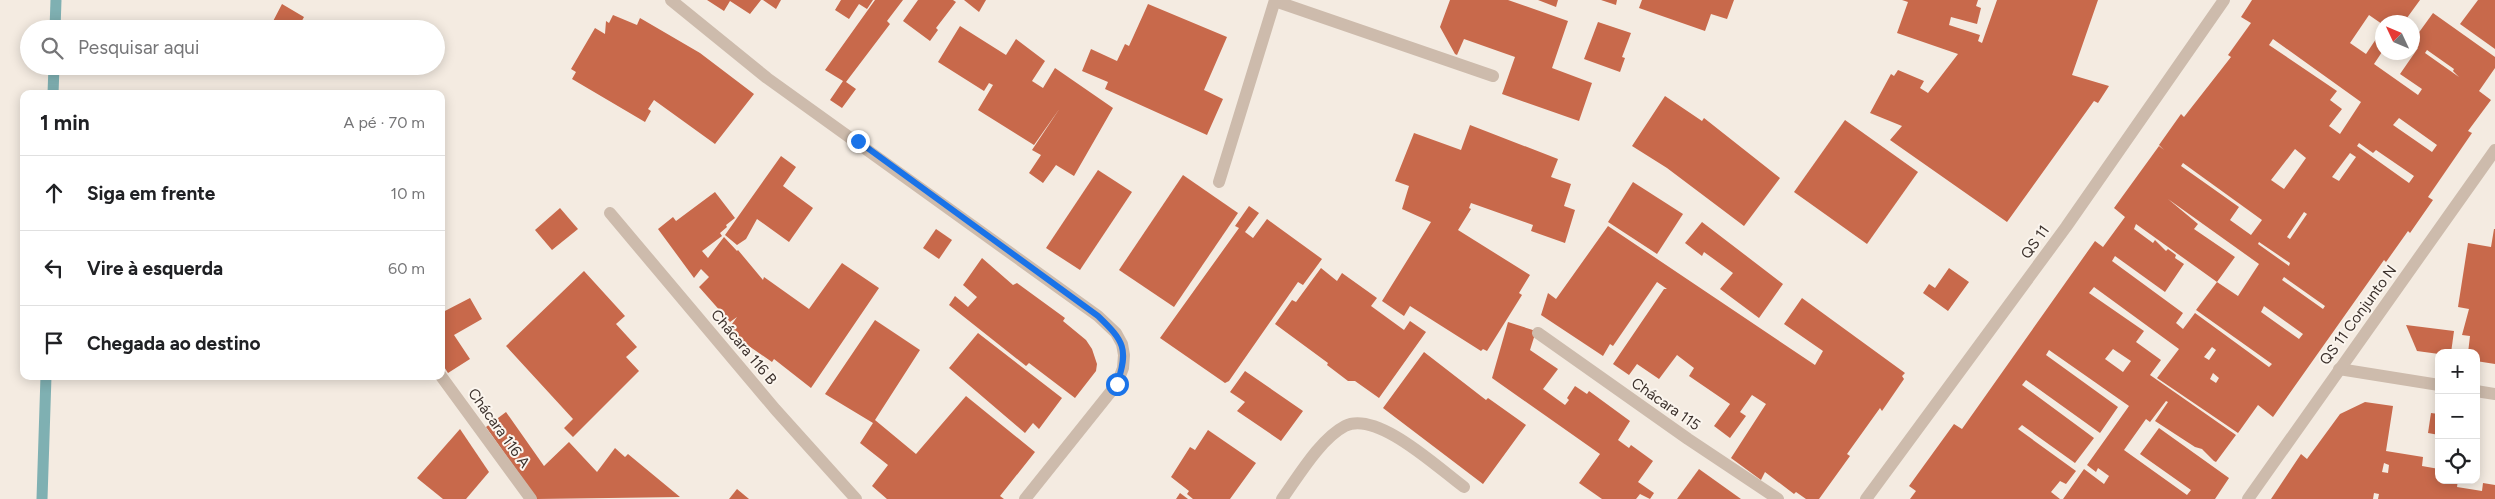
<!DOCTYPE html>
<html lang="pt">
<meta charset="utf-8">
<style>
:root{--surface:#fff;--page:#f2f2f2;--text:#202124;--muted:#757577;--line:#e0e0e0}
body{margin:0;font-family:Figtree,sans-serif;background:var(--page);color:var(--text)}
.controls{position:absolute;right:15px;bottom:15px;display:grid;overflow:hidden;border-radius:10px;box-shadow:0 2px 12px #0003}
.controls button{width:45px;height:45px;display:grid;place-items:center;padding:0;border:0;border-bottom:1px solid var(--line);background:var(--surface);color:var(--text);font:25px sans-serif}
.compass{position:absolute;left:2375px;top:15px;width:45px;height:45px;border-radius:50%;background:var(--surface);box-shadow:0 2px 12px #0003;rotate:314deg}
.stop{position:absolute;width:15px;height:15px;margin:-11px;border:4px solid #1a73e8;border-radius:50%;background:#fff}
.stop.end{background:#1a73e8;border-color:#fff;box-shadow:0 1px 5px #0008}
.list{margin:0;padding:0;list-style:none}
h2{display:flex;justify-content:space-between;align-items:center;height:65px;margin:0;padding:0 20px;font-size:21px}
h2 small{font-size:16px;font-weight:400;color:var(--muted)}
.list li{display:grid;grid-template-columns:32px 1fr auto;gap:15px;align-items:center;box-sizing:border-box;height:75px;padding:0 20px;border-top:1px solid var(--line)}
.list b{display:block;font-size:19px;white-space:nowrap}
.list em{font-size:16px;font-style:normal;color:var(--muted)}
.icon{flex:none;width:28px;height:28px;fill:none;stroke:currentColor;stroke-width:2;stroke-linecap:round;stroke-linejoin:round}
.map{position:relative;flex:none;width:2495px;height:499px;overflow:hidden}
.search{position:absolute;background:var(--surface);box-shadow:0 2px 12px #0003;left:20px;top:20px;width:425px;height:55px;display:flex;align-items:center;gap:12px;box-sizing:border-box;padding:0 18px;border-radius:28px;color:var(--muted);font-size:19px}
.panel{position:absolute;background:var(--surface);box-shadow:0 2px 12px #0003;left:20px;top:90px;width:425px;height:290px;border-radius:10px}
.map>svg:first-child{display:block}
</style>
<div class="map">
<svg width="2495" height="499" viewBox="0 0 2495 499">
<rect width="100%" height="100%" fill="#f4ebe1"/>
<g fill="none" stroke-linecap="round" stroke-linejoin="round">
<g stroke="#7fb0b2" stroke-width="11">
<path d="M55 29 56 0"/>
<path d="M53 94 54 66"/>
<path d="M42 499 46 376"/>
</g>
</g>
<g fill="#c8694b" fill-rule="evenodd">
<path d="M707 0H761L750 14 730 1 724 11Z"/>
<path d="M763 0H781L776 9Z"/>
<path d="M841 0H873L867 9 859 4 849 19 835 10Z"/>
<path d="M875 0H903L887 21 890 24 846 82 856 89 842 108 830 100 843 81 825 70Z"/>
<path d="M918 0H953L956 2 936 28 938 30 930 41 903 21Z"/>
<path d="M964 0H986L979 12Z"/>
<path d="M1450 0H1508L1568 21 1552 68 1592 83 1579 121 1502 94 1515 57 1464 39 1457 55 1455 54 1440 27Z"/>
<path d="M1538 0H1558L1556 7Z"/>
<path d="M1601 0H1617L1616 5Z"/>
<path d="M1642 0H1734L1727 19 1711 14 1705 31 1639 8Z"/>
<path d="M1902 0H1978L1976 6 1981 8 1977 24 1951 17 1949 25 1980 35 1978 41 1982 43 1997 0H2098L2072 75 2109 86 2098 103 2094 101 2007 222 1890 140 1902 126 1870 113 1891 74 1894 76 1898 70 1924 81 1920 88 1928 93 1958 54 1897 33 1908 2Z"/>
<path d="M2252 0H2420L2404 22H2382V24L2369 15 2350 43 2366 54 2382 30V52L2374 64 2418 95 2422 89 2400 74 2418 48 2412 42 2433 13 2495 57V68L2479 91 2491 100 2468 131 2472 133 2428 197 2433 200 2410 233 2408 231 2386 262 2384 260 2273 417 2258 405 2238 433 2157 378 2179 349 2094 287 2089 293 2144 331 2136 342 2161 360 2150 375 2236 435 2216 462 2214 461 2202 449 2195 447 2155 421 2168 402 2166 401 2150 422 2146 419 2124 450 2187 495 2191 490 2140 454 2159 428 2229 478 2215 499H2063L2084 469 2104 484 2109 476 2098 468 2096 472 2087 465 2129 406 2049 350 2046 355 2118 407 2100 433 2026 380 2022 385 2094 438 2075 463 2022 425 2018 429 2076 471 2066 484 2060 481 2051 492 2060 499H1910L1916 491 1909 486 1954 424 1962 429 2095 241 2103 247 2125 217 2114 208 2159 146 2164 150 2159 145 2181 114 2184 117 2231 57 2228 55 2251 23 2241 17ZM2273 39 2361 102 2340 134 2329 126 2342 109 2330 100 2337 91 2269 45ZM2427 50 2454 69 2453 71 2459 77 2425 53ZM2399 118 2437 145 2432 152 2393 125ZM2359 143 2373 153 2376 150 2414 176 2409 183 2357 146ZM2295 149 2306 158 2284 189 2271 180ZM2350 153 2356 157 2339 181 2332 177ZM2183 163 2262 220 2251 235 2230 220 2239 207 2181 166ZM2168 199 2259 264 2238 296 2217 282 2196 310 2272 364 2269 367 2195 313 2183 329 2176 323 2183 313 2112 261 2115 256 2165 292 2184 264 2175 258 2176 255 2168 249 2166 251 2155 240 2153 243 2134 229 2136 224 2217 282 2235 257 2194 229 2198 224ZM2304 212 2307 214 2290 239 2287 237ZM2259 242 2290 263 2289 266 2258 244ZM2284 277 2325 306 2323 309 2282 280ZM2264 306 2303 334 2299 339 2261 312ZM2212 347 2216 350 2209 360 2204 357ZM2113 349 2131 361 2123 372 2105 359ZM2213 373 2219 378 2216 383 2210 379Z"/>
<path d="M2478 0H2495V49L2460 24Z"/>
<path d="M282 4 304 17 298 28 292 25 289 29H269Z"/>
<path d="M1148 4 1227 37 1204 90 1223 99 1207 135 1105 89 1108 82 1082 71 1091 49 1117 61 1125 44 1129 46Z"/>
<path d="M613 15 637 25 640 18 700 53 754 94 715 144 654 100 648 109 651 111 645 122 572 79 576 72 571 69 595 28 605 34 606 21 609 23Z"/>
<path d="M1598 22 1631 33 1622 57 1625 58 1620 72 1584 59Z"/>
<path d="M960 26 1006 55 1016 39 1045 61 1032 81 1043 88 1055 68 1113 108 1074 176 1056 165 1043 183 1029 173 1041 155 1032 150 1060 108 1034 145 978 110 993 85 989 83 984 91 938 62Z"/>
<path d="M258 66H274L271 74Z"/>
<path d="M1665 96 1702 121 1704 118 1780 178 1744 226 1667 168 1632 146Z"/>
<path d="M1845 120 1918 172 1867 244 1794 192Z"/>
<path d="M1470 125 1558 159 1551 177 1571 184 1564 206 1575 210 1565 243 1531 231 1533 225 1471 203 1469 208 1471 209 1458 230 1530 275 1519 293 1522 295 1487 351 1483 349 1481 351 1410 306 1404 316 1382 301 1431 222 1402 209 1409 186 1395 181 1414 133 1461 150Z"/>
<path d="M781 156 796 167 783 186 813 208 789 242 757 219 746 239 737 245 725 235Z"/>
<path d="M1098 170 1132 192 1080 270 1046 248Z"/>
<path d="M1183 175 1238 213 1174 307 1119 270Z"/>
<path d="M1633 182 1683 214 1657 254 1608 222Z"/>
<path d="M715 192 735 218 726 225 727 227 720 233 722 236 702 251 708 258 724 237 737 251 738 250 763 280 764 277 809 309 842 263 879 288 811 388 774 359 772 362 727 331 737 317 730 322 699 287 709 277 701 269 694 278 658 229 673 217 676 221Z"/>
<path d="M1249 206 1259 213 1245 232 1253 238 1267 219 1322 259 1303 285 1298 282 1229 381 1225 383 1160 338 1239 228 1235 226Z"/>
<path d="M560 208 578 229 552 250 535 230Z"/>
<path d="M1702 222 1783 284 1759 318 1720 289 1733 273 1704 252 1702 256 1685 243Z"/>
<path d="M1608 226 1815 365 1823 351 1784 324 1802 298 1905 373 1902 376 1904 379 1882 411 1880 408 1847 454 1850 456 1819 499H1806L1796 492 1794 494 1765 472 1761 480 1731 458 1766 404 1752 395 1740 412 1746 416 1730 438 1714 426 1730 404 1689 376 1694 368 1677 355 1659 379 1637 364 1629 375 1613 364 1664 289H1667L1657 282 1613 346 1610 344 1603 356 1541 315 1548 293 1556 299Z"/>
<path d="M936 229 952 240 939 259 923 248Z"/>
<path d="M2494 229H2495V364L2476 361V353H2468L2470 336 2462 335 2469 309 2458 307 2468 243 2491 247Z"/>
<path d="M982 258 1013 285 1017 283 1065 318 1063 321 1086 340 1092 349 1097 364 1096 371 1075 398 1029 363 1026 366 949 305 955 296 968 307 977 297 963 285Z"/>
<path d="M1321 268 1337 281 1342 273 1377 298 1371 306 1404 330 1410 321 1426 332 1379 398 1355 381H1348L1327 365 1328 363 1275 324 1292 300 1296 302Z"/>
<path d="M1949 268 1969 282 1948 311 1923 293 1929 284 1935 288Z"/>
<path d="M584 271 625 316 616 324 637 347 626 357 639 371 573 437 564 428 573 419 506 346Z"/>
<path d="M470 298 482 319 454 335 470 359 448 373 441 362V313Z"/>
<path d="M875 320 920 350 875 420 916 454 966 396 1035 452 1000 496 1004 499H887L872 486 888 465 860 443 873 423 825 394Z"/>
<path d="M1508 322 1536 331 1530 350 1558 369 1543 389 1565 405 1569 400 1567 398 1575 386 1587 394 1589 391 1630 421 1618 440 1629 448 1631 445 1653 461 1638 482 1654 493 1650 499 1640 494 1636 499H1602L1579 483 1600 454 1492 378Z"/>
<path d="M2406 325 2454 331 2451 353 2439 354 2417 351Z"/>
<path d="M978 333 1062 398 1039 429 1033 423 1025 433 949 368Z"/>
<path d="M1424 352 1486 400 1488 398 1526 425 1483 484 1383 408Z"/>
<path d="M1245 371 1303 411 1281 441 1237 411 1245 402 1230 392Z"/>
<path d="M2365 402 2393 406 2386 451 2423 457 2422 466 2439 469V480H2458L2457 487 2482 491 2483 483 2495 485V499H2378L2379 494 2374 493 2373 499H2271L2301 454 2307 459 2340 414ZM2384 463 2389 465 2388 473 2382 472Z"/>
<path d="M506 412 544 466 569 442 597 472 615 448 625 457 628 454 680 497 537 499 486 427Z"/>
<path d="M2431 413 2439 414V435L2428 433Z"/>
<path d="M460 429 489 472 466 499H443L417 478Z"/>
<path d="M1208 430 1256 463 1230 499H1193L1187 494 1189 491 1171 477 1190 447 1195 450Z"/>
<path d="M1699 469 1741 499H1677Z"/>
<path d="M737 489 749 499H729Z"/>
<path d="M1180 493 1188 499H1176Z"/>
</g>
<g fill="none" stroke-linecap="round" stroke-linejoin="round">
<g stroke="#cdbbac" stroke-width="12">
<path d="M671 0 767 78 1098 316 1116 333 1122 344 1124 355 1123 368 1117 384 1025 499"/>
<path d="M1275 1 1493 76"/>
<path d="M1219 182 1275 0"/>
<path d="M610 213 775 409 856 499"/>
<path d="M1538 333 1688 439 1778 499"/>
<path d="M2339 369 2439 385"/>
<path d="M441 376 531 499"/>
<path d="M2476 391 2495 394"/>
<path d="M1282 499C1298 477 1320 439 1345 426 1377 410 1438 468 1464 487"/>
<path d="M1866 499 2066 227 2224 0"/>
<path d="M2248 499 2495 150"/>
</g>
</g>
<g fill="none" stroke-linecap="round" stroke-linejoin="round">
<path stroke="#1a73e8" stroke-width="6" d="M858 141 1098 316C1124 341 1129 349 1117 384"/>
</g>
<g text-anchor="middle" stroke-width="4" stroke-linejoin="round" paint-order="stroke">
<g font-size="15" fill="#3b302b" stroke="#fbf5ee">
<text transform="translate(2035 242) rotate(-54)" y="5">QS 11</text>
<text transform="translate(2358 315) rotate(-54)" y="5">QS 11 Conjunto N</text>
<text transform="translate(744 347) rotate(50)" y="5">Chácara 116 B</text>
<text transform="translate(1666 404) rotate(35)" y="5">Chácara 115</text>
<text transform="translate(499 428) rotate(54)" y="5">Chácara 116 A</text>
</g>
</g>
</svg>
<div class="controls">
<button>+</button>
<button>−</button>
<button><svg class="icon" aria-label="locate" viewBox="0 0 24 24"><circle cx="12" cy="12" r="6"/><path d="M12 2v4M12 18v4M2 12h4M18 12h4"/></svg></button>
</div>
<svg class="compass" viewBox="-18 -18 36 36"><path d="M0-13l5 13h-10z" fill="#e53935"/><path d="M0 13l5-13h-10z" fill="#757577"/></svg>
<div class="stop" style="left:1117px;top:384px"></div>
<div class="stop end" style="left:858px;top:141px"></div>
<div class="search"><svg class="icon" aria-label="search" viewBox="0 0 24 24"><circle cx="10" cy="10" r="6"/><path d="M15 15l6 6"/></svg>Pesquisar aqui</div>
<section class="panel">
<h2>1 min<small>A pé · 70 m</small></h2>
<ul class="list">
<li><svg class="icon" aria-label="ahead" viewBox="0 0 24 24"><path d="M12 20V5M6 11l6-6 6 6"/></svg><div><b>Siga em frente</b></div><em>10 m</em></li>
<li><svg class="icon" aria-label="left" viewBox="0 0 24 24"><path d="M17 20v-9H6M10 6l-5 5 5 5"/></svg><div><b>Vire à esquerda</b></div><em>60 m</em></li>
<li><svg class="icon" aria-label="arrive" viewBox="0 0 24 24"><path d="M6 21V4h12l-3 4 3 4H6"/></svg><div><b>Chegada ao destino</b></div></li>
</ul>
</section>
</div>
